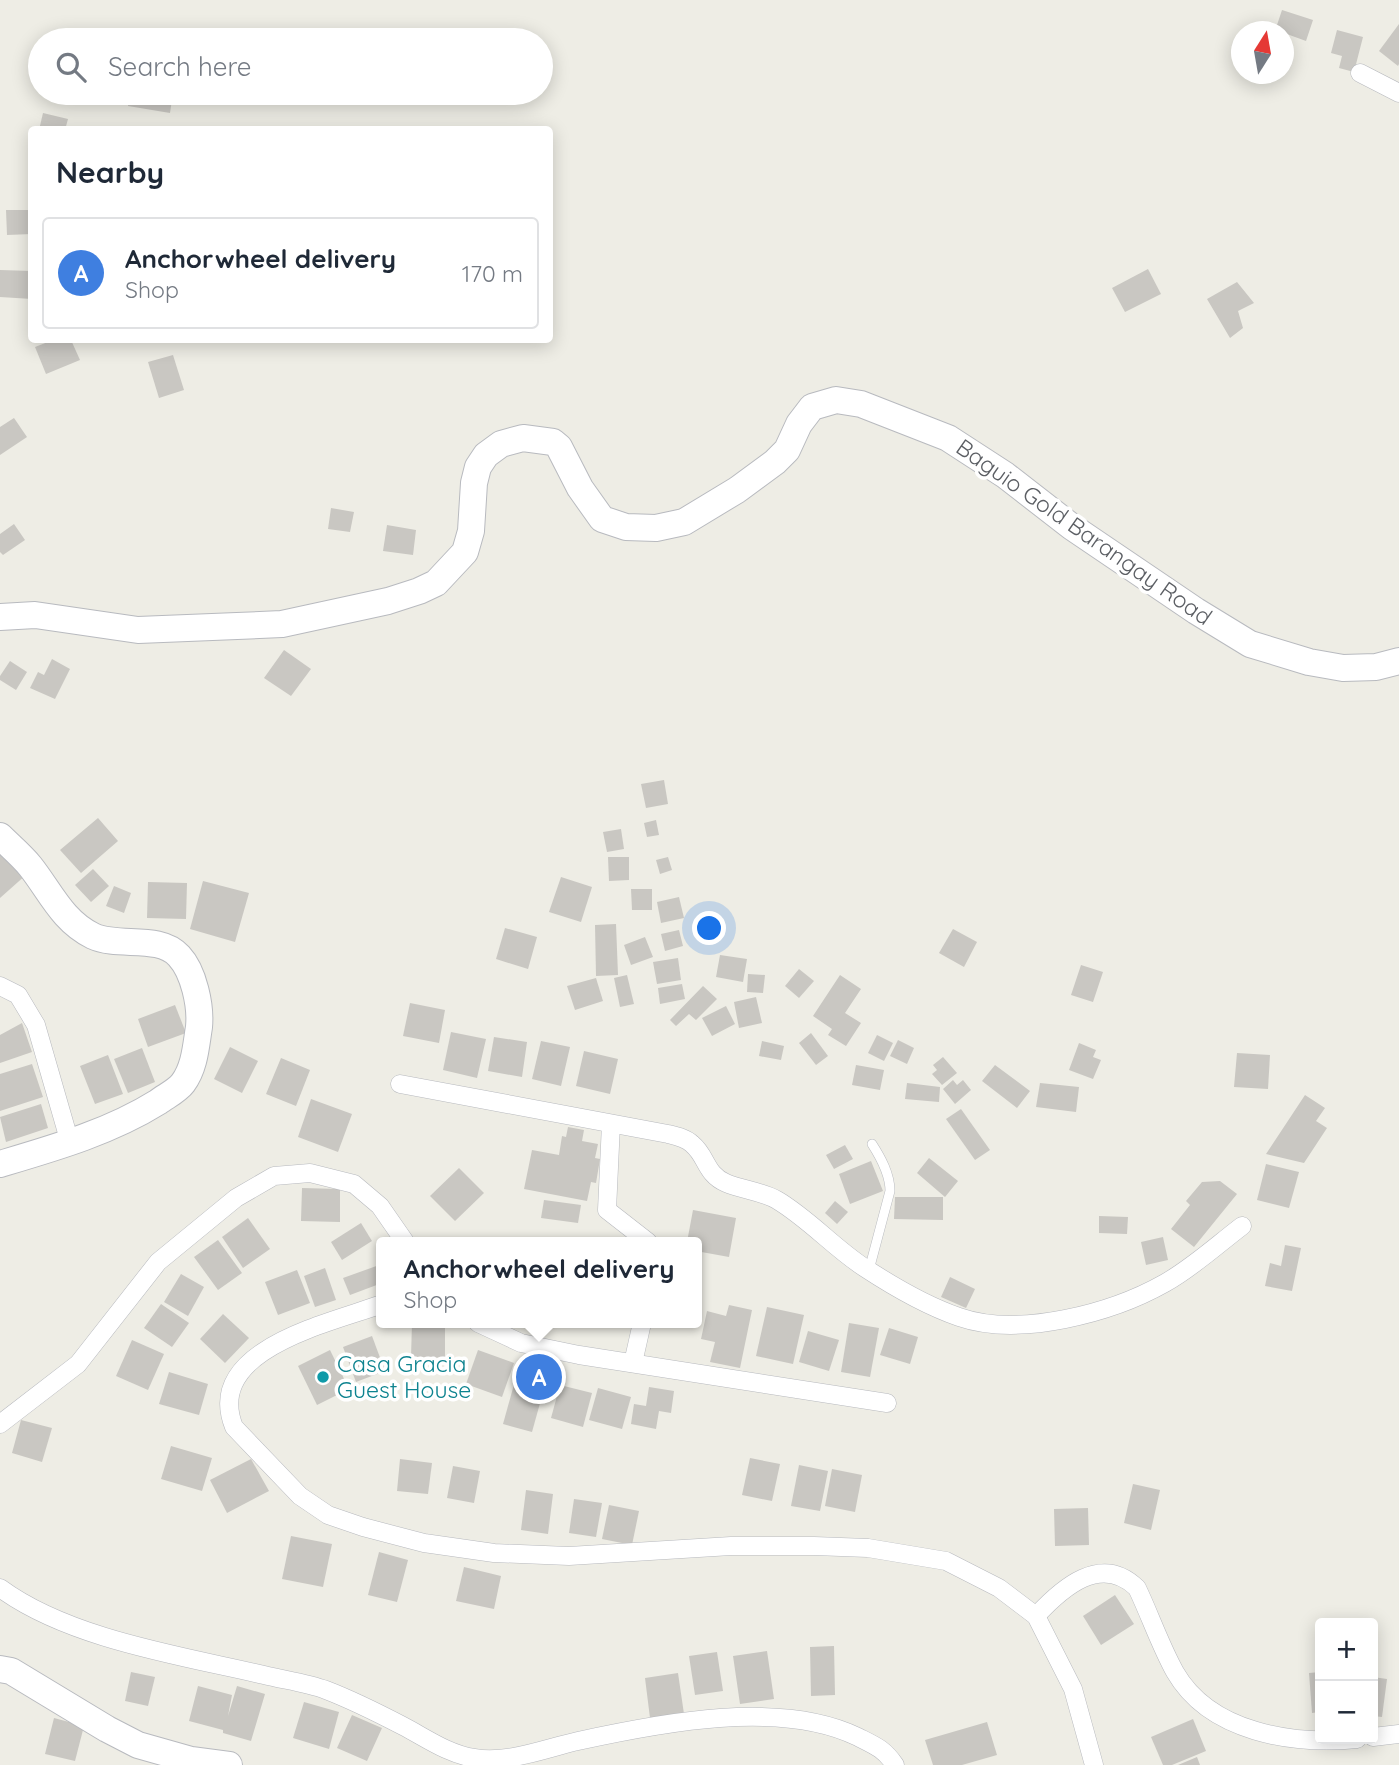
<!DOCTYPE html>
<meta charset="utf-8">
<style>
:root{--surface:#fff;--page:#f2f2f3;--text:#1f2937;--muted:#747a83;--line:#e0e1e3;--accent:#ea580c}
body{margin:0;font-family:Quicksand,sans-serif;background:var(--page);color:var(--text)}
.controls{position:absolute;right:21px;bottom:21px;display:grid;overflow:hidden;border-radius:7px;box-shadow:0 4px 18px #0003}
.controls button{width:63px;height:63px;display:grid;place-items:center;padding:0;border:0;border-bottom:2px solid var(--line);background:var(--surface);color:var(--text);font:35px sans-serif}
.compass{position:absolute;left:1231px;top:21px;width:63px;height:63px;border-radius:50%;background:var(--surface);box-shadow:0 4px 18px #0003;rotate:11deg}
.you{position:absolute;left:710px;top:929px;width:24px;height:24px;margin:-18px;border:5px solid #fff;border-radius:50%;background:#1a73e8;box-shadow:0 0 0 10px #1a73e833}
.badge{display:grid;place-items:center;width:46px;height:46px;border-radius:50%;background:var(--accent);color:#fff;font-size:23px;font-weight:700}
.pin{position:absolute;translate:-50% -50%;border:4px solid #fff;box-shadow:0 2px 7px #0006}
.popup{position:absolute;left:376px;top:1237px;width:326px;height:91px;box-sizing:border-box;display:grid;place-content:center;border-radius:7px;background:var(--surface);filter:drop-shadow(0 2px 5px #0005);font-size:23px;white-space:nowrap;color:var(--muted)}
.popup b{font-size:26px;color:var(--text)}
.popup::after{content:'';position:absolute;left:50%;top:100%;margin-left:-14px;border:14px solid transparent;border-top-color:var(--surface)}
.list{margin:0;padding:0;list-style:none}
h2{display:flex;justify-content:space-between;align-items:center;height:91px;margin:0;padding:0 28px;font-size:30px}
h2 small{font-size:23px;font-weight:400;color:var(--muted)}
.list li{display:grid;grid-template-columns:46px 1fr auto;gap:21px;align-items:center;box-sizing:border-box;height:112px;margin:0 14px 14px;padding:0 14px;border:2px solid var(--line);border-radius:7px}
.list b{display:block;font-size:26px;white-space:nowrap}
.list p{margin:0;font-size:23px;white-space:nowrap;color:var(--muted)}
.list em{font-size:23px;font-style:normal;color:var(--muted)}
.icon{flex:none;width:38px;height:38px;fill:none;stroke:currentColor;stroke-width:2;stroke-linecap:round;stroke-linejoin:round}
.map{position:relative;flex:none;width:1399px;height:1765px;overflow:hidden}
.search{position:absolute;background:var(--surface);box-shadow:0 4px 18px #0003;left:28px;top:28px;width:525px;height:77px;display:flex;align-items:center;gap:18px;box-sizing:border-box;padding:0 24px;border-radius:38px;color:var(--muted);font-size:26px}
.panel{position:absolute;background:var(--surface);box-shadow:0 4px 18px #0003;left:28px;top:126px;width:525px;height:217px;border-radius:7px}
.map>svg:first-child{display:block}
</style>
<div class="map">
<svg width="1399" height="1765" viewBox="0 0 1399 1765">
<rect width="100%" height="100%" fill="#eeede5"/>
<g fill="#c9c7c2">
<path d="M1282 10 1313 20 1306 41 1284 33V32L1275 31Z"/>
<path d="M1399 24V64L1398 66 1379 51Z"/>
<path d="M1337 30 1363 37 1354 72 1339 68 1342 56 1331 53Z"/>
<path d="M130 93H173L170 113 128 106Z"/>
<path d="M43 113 68 119 65 130H39Z"/>
<path d="M6 210H32V234L7 235Z"/>
<path d="M1148 269 1161 294 1125 312 1112 288Z"/>
<path d="M0 270 32 271V299L0 297Z"/>
<path d="M1237 282 1254 303 1238 311 1243 328 1230 338 1207 299Z"/>
<path d="M53 340H71L80 360 46 374 35 347Z"/>
<path d="M173 355 184 390 159 398 148 362Z"/>
<path d="M14 418 27 437 0 455V427Z"/>
<path d="M331 508 354 512 350 532 328 529Z"/>
<path d="M14 524 25 540 3 555 0 552V534Z"/>
<path d="M387 525 416 530 413 555 383 551Z"/>
<path d="M284 650 311 669 291 696 264 678Z"/>
<path d="M52 659 70 669 55 699 30 688 38 672 44 675Z"/>
<path d="M10 661 27 672 16 690 0 680V676Z"/>
<path d="M664 780 668 804 646 808 641 784Z"/>
<path d="M98 818 118 841 81 873 60 850Z"/>
<path d="M656 820 659 835 647 837 644 823Z"/>
<path d="M621 829 624 849 607 852 603 832Z"/>
<path d="M0 842 27 874 0 898Z"/>
<path d="M608 857H629V880L609 881Z"/>
<path d="M668 857 672 870 660 874 656 860Z"/>
<path d="M93 869 109 886 91 902 75 885Z"/>
<path d="M561 877 592 887 581 922 549 912Z"/>
<path d="M203 881 249 893 235 942 190 929Z"/>
<path d="M148 882 187 883 186 919 147 918Z"/>
<path d="M114 886 131 893 124 913 106 906Z"/>
<path d="M631 889H652V910H632Z"/>
<path d="M679 897 684 918 661 923 657 902Z"/>
<path d="M616 924 618 975 596 976 595 925Z"/>
<path d="M505 928 537 937 528 969 496 959Z"/>
<path d="M953 929 977 942 964 967 939 953Z"/>
<path d="M679 930 683 946 665 951 661 934Z"/>
<path d="M645 937 653 957 631 965 624 945Z"/>
<path d="M720 955 747 959 743 982 716 977Z"/>
<path d="M678 958 681 980 657 984 653 962Z"/>
<path d="M1081 965 1103 972 1093 1002 1071 995Z"/>
<path d="M799 969 814 981 799 998 785 986Z"/>
<path d="M748 974 765 975 763 993 747 992Z"/>
<path d="M627 975 634 1004 620 1007 614 978Z"/>
<path d="M840 975 861 989 845 1013 861 1023 846 1046 828 1035 832 1029 813 1016Z"/>
<path d="M596 978 603 1001 575 1010 567 986Z"/>
<path d="M682 984 685 999 660 1004 658 988Z"/>
<path d="M703 986 717 999 696 1020 689 1014 676 1026 670 1020Z"/>
<path d="M756 997 762 1023 739 1028 734 1002Z"/>
<path d="M410 1003 445 1010 439 1043 403 1036Z"/>
<path d="M175 1005 186 1033 148 1047 138 1019Z"/>
<path d="M726 1006 735 1024 712 1036 702 1018Z"/>
<path d="M22 1023 32 1052 0 1063V1035Z"/>
<path d="M451 1032 486 1039 477 1078 443 1070Z"/>
<path d="M811 1033 828 1056 816 1065 799 1043Z"/>
<path d="M877 1035 893 1043 884 1061 868 1053Z"/>
<path d="M494 1037 527 1042 522 1077 488 1071Z"/>
<path d="M898 1040 914 1048 907 1064 890 1056Z"/>
<path d="M541 1041 570 1047 561 1086 532 1079Z"/>
<path d="M762 1041 784 1046 781 1060 759 1056Z"/>
<path d="M1079 1043 1096 1050 1093 1057 1101 1060 1093 1079 1069 1070Z"/>
<path d="M230 1047 258 1061 242 1093 214 1079Z"/>
<path d="M142 1048 155 1082 128 1093 114 1059Z"/>
<path d="M584 1051 618 1059 610 1094 576 1086Z"/>
<path d="M1237 1053 1270 1055 1268 1089 1234 1087Z"/>
<path d="M108 1055 123 1094 95 1104 80 1066Z"/>
<path d="M943 1057 957 1073 942 1085 932 1074 937 1070 933 1065Z"/>
<path d="M281 1058 310 1070 296 1106 266 1094Z"/>
<path d="M32 1064 43 1097 0 1111V1074Z"/>
<path d="M856 1065 884 1070 880 1090 852 1085Z"/>
<path d="M995 1065 1030 1091 1017 1108 982 1081Z"/>
<path d="M953 1080 957 1085 963 1080 971 1090 955 1104 943 1089Z"/>
<path d="M907 1083 940 1087 939 1102 905 1099Z"/>
<path d="M1040 1083 1079 1087 1076 1112 1036 1107Z"/>
<path d="M1305 1095 1325 1108 1316 1121 1327 1128 1304 1163 1266 1154Z"/>
<path d="M311 1099 352 1114 338 1152 298 1137Z"/>
<path d="M41 1104 48 1128 6 1142 0 1117Z"/>
<path d="M961 1109 990 1150 975 1160 946 1119Z"/>
<path d="M568 1127 584 1130 582 1141 598 1144 595 1158 600 1159 596 1183 591 1182 587 1201 524 1189 532 1150 559 1155 562 1136 566 1137Z"/>
<path d="M845 1145 853 1159 834 1169 826 1155Z"/>
<path d="M929 1158 958 1181 945 1197 917 1173Z"/>
<path d="M871 1161 883 1191 850 1204 839 1174Z"/>
<path d="M1266 1164 1299 1172 1289 1208 1257 1200Z"/>
<path d="M459 1168 484 1193 455 1221 430 1196Z"/>
<path d="M1220 1181 1237 1194 1194 1247 1171 1229 1190 1205 1186 1201 1202 1182Z"/>
<path d="M302 1188 340 1189V1222L301 1221Z"/>
<path d="M895 1197H943V1220L894 1219Z"/>
<path d="M544 1200 581 1205 578 1223 541 1218Z"/>
<path d="M835 1201 848 1212 837 1224 825 1213Z"/>
<path d="M693 1210 736 1218 729 1257 696 1251V1242H687Z"/>
<path d="M1099 1216 1128 1217 1127 1234 1099 1233Z"/>
<path d="M248 1218 270 1249 243 1268 222 1237Z"/>
<path d="M361 1223 372 1241 342 1260 331 1242Z"/>
<path d="M1163 1237 1168 1260 1146 1265 1141 1242Z"/>
<path d="M218 1240 242 1273 218 1290 194 1257Z"/>
<path d="M1285 1245 1301 1248 1292 1291 1265 1286 1270 1263 1281 1266Z"/>
<path d="M382 1264V1283L350 1295 343 1278Z"/>
<path d="M325 1268 336 1300 315 1307 304 1276Z"/>
<path d="M297 1270 310 1303 278 1315 265 1282Z"/>
<path d="M181 1274 204 1287 188 1316 164 1302Z"/>
<path d="M950 1277 975 1289 966 1308 941 1297Z"/>
<path d="M161 1304 189 1323 172 1347 144 1328Z"/>
<path d="M729 1305 752 1310 740 1368 710 1362 715 1342 701 1339 707 1311 726 1316Z"/>
<path d="M767 1307 804 1315 793 1364 756 1356Z"/>
<path d="M223 1314 249 1338 225 1363 200 1339Z"/>
<path d="M412 1323H445V1358L411 1357Z"/>
<path d="M849 1323 879 1328 870 1377 841 1372Z"/>
<path d="M889 1328 918 1337 910 1364 880 1355Z"/>
<path d="M808 1331 839 1340 829 1371 799 1362Z"/>
<path d="M372 1336 385 1371 356 1382 343 1347Z"/>
<path d="M132 1340 164 1354 148 1390 116 1376Z"/>
<path d="M330 1350 349 1389 317 1405 298 1366Z"/>
<path d="M478 1350 514 1363 502 1397 466 1384Z"/>
<path d="M518 1370 547 1378 532 1432 503 1424Z"/>
<path d="M169 1372 208 1384 199 1415 159 1404Z"/>
<path d="M560 1385 592 1393 583 1427 551 1418Z"/>
<path d="M649 1387 674 1391 671 1413 659 1411 656 1429 631 1424 634 1404 646 1406Z"/>
<path d="M598 1388 631 1397 622 1429 589 1420Z"/>
<path d="M21 1420 52 1428 42 1462 12 1453Z"/>
<path d="M171 1446 212 1458 202 1491 161 1479Z"/>
<path d="M750 1458 780 1464 772 1501 742 1495Z"/>
<path d="M251 1459 269 1491 227 1513 210 1480Z"/>
<path d="M400 1459 432 1463 428 1494 397 1491Z"/>
<path d="M799 1465 828 1471 820 1511 791 1506Z"/>
<path d="M453 1466 480 1471 474 1503 447 1498Z"/>
<path d="M832 1469 862 1475 855 1512 825 1506Z"/>
<path d="M1133 1484 1160 1490 1151 1530 1124 1523Z"/>
<path d="M526 1490 553 1494 548 1534 521 1530Z"/>
<path d="M574 1499 602 1503 596 1537 569 1533Z"/>
<path d="M609 1505 639 1511 632 1545 602 1539Z"/>
<path d="M1088 1508 1089 1545 1055 1546 1054 1509Z"/>
<path d="M291 1536 332 1544 323 1587 282 1579Z"/>
<path d="M379 1552 408 1560 397 1602 368 1595Z"/>
<path d="M464 1567 501 1576 494 1609 456 1601Z"/>
<path d="M1115 1595 1134 1624 1101 1645 1083 1616Z"/>
<path d="M834 1646 835 1695 811 1696 810 1647Z"/>
<path d="M767 1651 774 1699 740 1704 733 1656Z"/>
<path d="M717 1652 723 1691 695 1695 689 1656Z"/>
<path d="M131 1672 155 1677 148 1706 125 1701Z"/>
<path d="M1320 1672V1712L1312 1713 1309 1673Z"/>
<path d="M678 1673 684 1714 650 1718 645 1678Z"/>
<path d="M1373 1677 1387 1679 1382 1717 1373 1716Z"/>
<path d="M198 1686 232 1695 228 1716 237 1686 265 1694 251 1741 223 1733V1730L189 1721Z"/>
<path d="M304 1702 339 1712 329 1749 293 1738Z"/>
<path d="M352 1715 382 1728 367 1761 337 1748Z"/>
<path d="M54 1718 84 1726 75 1761 45 1754Z"/>
<path d="M1193 1719 1206 1751 1172 1765H1163L1151 1737Z"/>
<path d="M987 1722 997 1755 962 1765H933L925 1740Z"/>
<path d="M1197 1757 1200 1765H1178Z"/>
</g>
<g fill="none" stroke-linecap="round" stroke-linejoin="round">
<defs>
<path id="lane" d="M869 1270 890 1191C890 1174 881 1158 872 1144"/>
<g id="street">
<path d="M1360 73 1399 93"/>
<path d="M0 986 18 995 36 1025 70 1143"/>
<path d="M400 1084 668 1134C676 1136 686 1138 692 1144 707 1156 705 1174 726 1183 743 1190 761 1191 777 1200 809 1219 834 1248 865 1268 894 1287 927 1306 959 1317 1019 1338 1112 1313 1165 1283 1192 1268 1217 1245 1242 1226"/>
<path d="M611 1124 607 1210 648 1242"/>
<path d="M382 1304C331 1323 203 1349 234 1427L300 1496 328 1515 363 1527 424 1543 494 1553 569 1556 731 1546H814L868 1548 946 1561 999 1588 1036 1616 1073 1689 1094 1765"/>
<path d="M478 1323 521 1343 579 1355 887 1403"/>
<path d="M633 1363 642 1323"/>
<path d="M0 1424 78 1364 158 1262 236 1198 274 1176 310 1173 354 1184 380 1206 405 1242"/>
<path d="M0 1588C69 1639 182 1656 264 1675 284 1680 307 1683 326 1690 352 1700 378 1713 403 1726 426 1738 448 1754 474 1758 508 1764 546 1748 578 1741 660 1723 781 1699 858 1737 876 1746 884 1749 895 1765"/>
<path d="M1036 1616C1062 1588 1101 1553 1137 1588 1150 1615 1160 1645 1175 1672 1210 1733 1293 1745 1357 1739"/>
<path d="M1373 1737 1399 1734"/>
</g>
<g id="secondary">
<path d="M0 617 35 615 138 630 237 626 282 624 388 601 419 591 436 583 465 552 471 531 474 483 478 467 486 455 501 444 523 438 553 442 559 447 580 488 602 519 626 527 656 528 684 522 737 490 775 462 787 450 799 424 812 407 836 400 861 404 948 438 1005 475 1072 527 1196 611 1250 644 1309 662 1343 668 1376 667 1399 661"/>
<path d="M0 836C10 846 21 855 30 866 50 891 62 921 93 936 119 948 159 934 179 956 194 972 201 1006 199 1027 196 1045 195 1067 183 1083 177 1091 166 1096 158 1102 110 1132 54 1148 0 1164"/>
<path d="M0 1669 11 1671 107 1729 138 1745 191 1760 229 1765"/>
</g>
</defs>
<use href="#lane" stroke="#b7b9be" stroke-width="10"/>
<use href="#street" stroke="#b7b9be" stroke-width="19"/>
<use href="#secondary" stroke="#b8babf" stroke-width="28"/>
<use href="#lane" stroke="#fff" stroke-width="9"/>
<use href="#street" stroke="#fff" stroke-width="18"/>
<use href="#secondary" stroke="#fff" stroke-width="26"/>
</g>
<circle fill="#0f9aa8" stroke="#fff" stroke-width="2.5" cx="323" cy="1377" r="7"/>
<g text-anchor="middle" stroke-width="7" stroke-linejoin="round" paint-order="stroke">
<g font-size="23" fill="#5c5f64" stroke="#fff">
<text transform="translate(1084 532) rotate(35)" y="8">Baguio Gold Barangay Road</text>
</g>
<g font-size="23" fill="#0d838f" stroke="#fff" text-anchor="start">
<text x="337" y="1372">Casa Gracia<tspan x="337" dy="26">Guest House</tspan></text>
</g>
</g>
</svg>
<div class="controls">
<button>+</button>
<button>−</button>
</div>
<svg class="compass" viewBox="-18 -18 36 36"><path d="M0-13l5 13h-10z" fill="#e53935"/><path d="M0 13l5-13h-10z" fill="#747a83"/></svg>
<div class="you"></div>
<div class="pin badge" style="left:539px;top:1377px;background:#3f7fe0">A</div>
<div class="popup"><b>Anchorwheel delivery</b>Shop</div>
<div class="search"><svg class="icon" aria-label="search" viewBox="0 0 24 24"><circle cx="10" cy="10" r="6"/><path d="M15 15l6 6"/></svg>Search here</div>
<section class="panel">
<h2>Nearby<small></small></h2>
<ul class="list">
<li><span class="badge" style="background:#3f7fe0">A</span><div><b>Anchorwheel delivery</b><p>Shop</p></div><em>170 m</em></li>
</ul>
</section>
</div>
